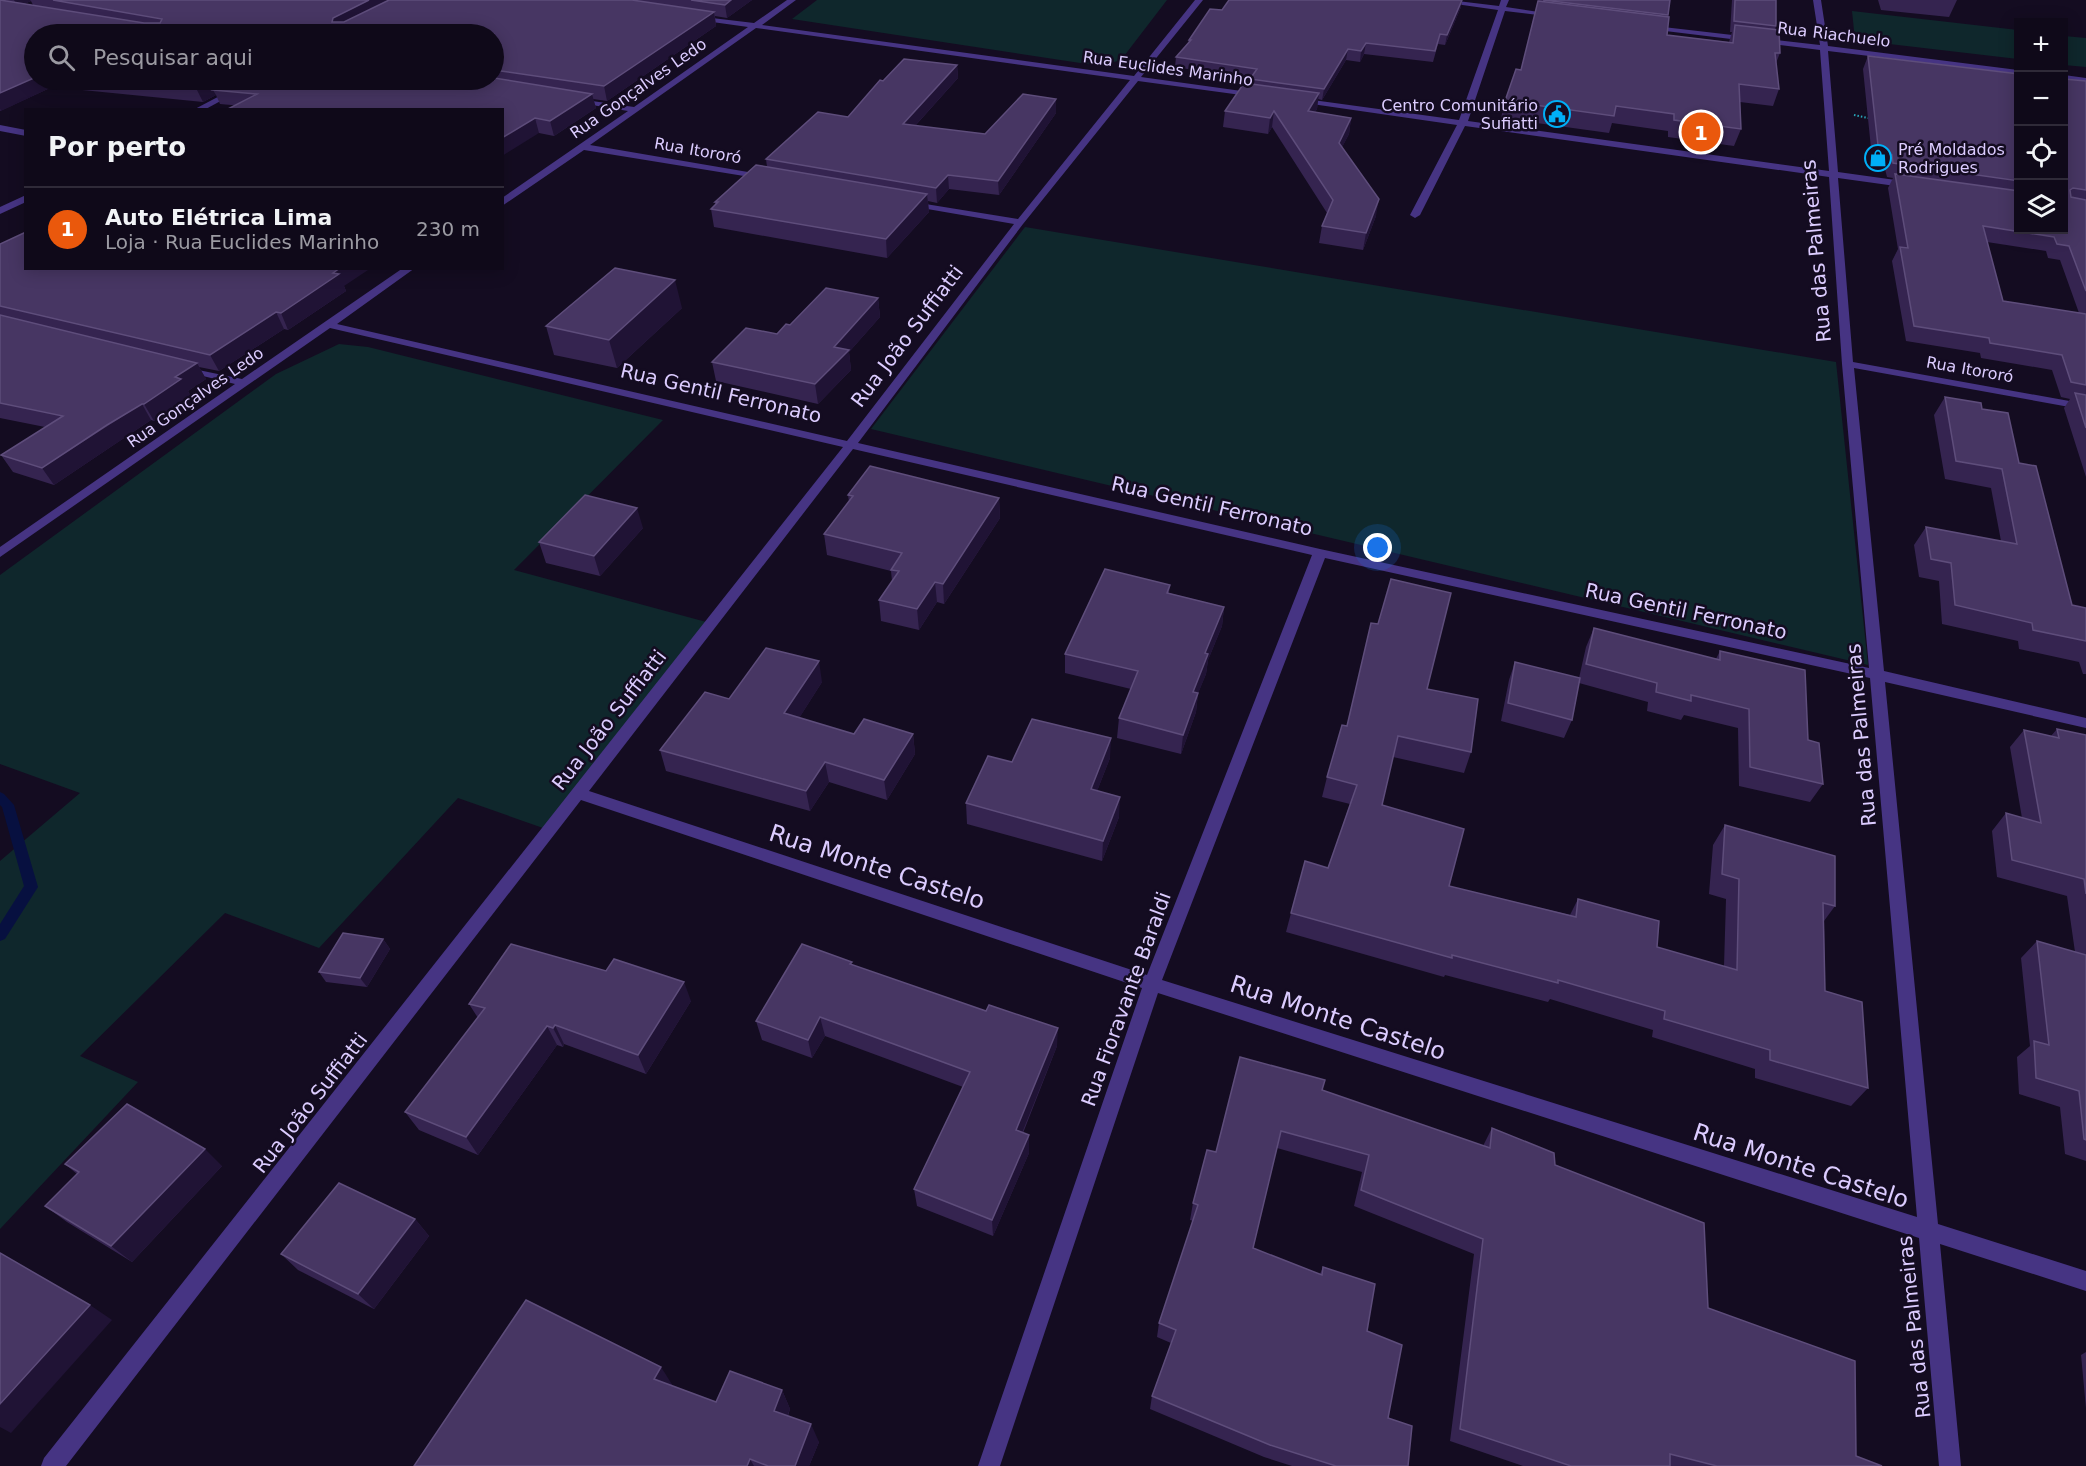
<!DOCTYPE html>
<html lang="pt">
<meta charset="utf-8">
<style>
:root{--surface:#0f0919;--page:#181222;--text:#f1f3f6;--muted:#9b9aa2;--line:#2f2a38;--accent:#ea580c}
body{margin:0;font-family:"DejaVu Sans",sans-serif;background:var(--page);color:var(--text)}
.controls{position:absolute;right:18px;top:18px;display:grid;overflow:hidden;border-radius:0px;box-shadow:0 3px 15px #0003}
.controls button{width:54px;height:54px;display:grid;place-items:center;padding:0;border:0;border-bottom:2px solid var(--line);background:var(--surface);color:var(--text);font:30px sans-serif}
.you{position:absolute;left:1378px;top:548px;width:21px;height:21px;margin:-15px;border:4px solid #fff;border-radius:50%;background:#1a73e8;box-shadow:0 0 0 9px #1a73e833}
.badge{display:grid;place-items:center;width:39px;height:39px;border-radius:50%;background:var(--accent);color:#fff;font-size:20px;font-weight:700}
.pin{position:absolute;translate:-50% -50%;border:3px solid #fff;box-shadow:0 2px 6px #0006}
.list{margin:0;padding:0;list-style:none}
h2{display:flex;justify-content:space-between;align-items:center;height:78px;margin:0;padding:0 24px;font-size:26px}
h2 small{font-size:20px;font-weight:400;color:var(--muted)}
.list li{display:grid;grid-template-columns:39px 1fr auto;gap:18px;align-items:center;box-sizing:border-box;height:84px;padding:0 24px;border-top:2px solid var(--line)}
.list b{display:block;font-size:22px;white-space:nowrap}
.list p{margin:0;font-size:20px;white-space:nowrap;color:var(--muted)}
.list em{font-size:20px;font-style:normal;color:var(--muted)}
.icon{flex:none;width:33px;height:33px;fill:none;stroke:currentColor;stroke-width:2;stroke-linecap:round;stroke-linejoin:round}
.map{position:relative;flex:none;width:2086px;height:1466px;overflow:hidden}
.search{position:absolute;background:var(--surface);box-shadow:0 3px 15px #0003;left:24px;top:24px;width:480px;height:66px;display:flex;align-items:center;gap:15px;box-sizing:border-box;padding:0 21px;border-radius:33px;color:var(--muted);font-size:22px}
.panel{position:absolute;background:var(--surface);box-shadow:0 3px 15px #0003;left:24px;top:108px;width:480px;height:162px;border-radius:0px}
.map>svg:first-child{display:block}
</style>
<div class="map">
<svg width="2086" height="1466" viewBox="0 0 2086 1466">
<rect width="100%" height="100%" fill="#140c21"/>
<g fill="#0f272c">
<path d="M817 0H1167L1121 60 1100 66 792 19Z"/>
<path d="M1852 11 2018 30V59L1855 40Z"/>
<path d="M2064 36 2086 38V67L2064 65Z"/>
<path d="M1025 227 1836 362 1868 665 871 429Z"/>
<path d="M339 344 368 347 663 420 514 570 710 623 543 828 458 798 319 948 225 913 80 1056 138 1082 0 1229V861L80 793 0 764V575L276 374Z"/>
</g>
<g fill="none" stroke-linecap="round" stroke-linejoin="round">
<path fill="#071040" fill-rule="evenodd" d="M0 792 4 794 14 805 38 887 5 939 0 941V924L24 886 2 807 0 805Z"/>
<path stroke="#27a5b8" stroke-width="2" stroke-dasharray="1.5 2" stroke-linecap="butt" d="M1854 115 1873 119"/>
<g fill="#463483" fill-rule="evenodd">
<path d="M787 0H796L762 25 1134 76 1195 0H1203L1141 77 1256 93 1260 95 1256 97 1138 81 1023 224 858 443 1320 549 1869 668 1842 364 1829 177 1465 126 1420 215 1415 218 1410 215 1457 125 1298 102 1294 100 1298 98 1459 120 1498 10 1427 0H1449L1499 6 1501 0H1509L1506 7 1558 15 1554 17 1505 11 1468 121 1829 171 1820 50 1649 29H1646V25L1820 45 1813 0H1821L1828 46 2018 70V74L1828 51 1838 172 1910 182 1915 185 1910 188 1838 178 1853 362 2086 404V410L1854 368 1884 671 2086 718V728L1885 682 1938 1224 2086 1271V1291L1940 1244 1961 1466H1939L1919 1238 1158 993 1000 1466H978L1142 988 581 800 66 1466H41L44 1458 843 447 330 328 0 557V547L235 384 179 370V366L242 379 403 268H415L337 324 847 441 1014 224 910 206 907 205V201L1018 219 1130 80 756 28 590 145 765 175 770 178 768 180 584 150 502 206V198L628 111 574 102 570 100 571 98 634 107 748 27 698 20 695 16 754 23ZM853 449 1312 555 1147 975 589 791ZM1325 558 1870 678 1917 1217 1162 980Z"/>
<path d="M2064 75 2086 78V82L2064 79Z"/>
<path d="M250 80H259L204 110H193Z"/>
<path d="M0 125 26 130V136L0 131Z"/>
<path d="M26 195V202L0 214V207Z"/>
</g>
</g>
<g fill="#352450" fill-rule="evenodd">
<path d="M0 0H752L727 18 715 16 716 26 607 101 593 99 596 108 554 136 539 133 220 104 216 95 203 102 52 87 0 111ZM31 1 33 5 24 4ZM34 34H494V80H34Z"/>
<path d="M1538 0H1670L1668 17 1667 35 1729 42 1732 32H1730L1732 0H1776V26L1775 30 1780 53 1776 63 1779 89 1773 106 1740 102 1741 129 1734 146 1668 137V131L1612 123 1609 133 1501 118 1505 101 1521 70Z"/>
<path d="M1878 0H1957L1949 17 1881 10Z"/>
<path d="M1461 7 1445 45 1438 44 1433 62 1364 54 1360 62 1346 60 1322 100 1318 99 1317 109 1315 112 1351 118 1349 134 1342 147 1376 216 1363 250 1319 243 1322 226 1327 213 1272 127 1268 134 1223 127 1225 111 1249 84 1250 79 1175 67 1176 57 1188 43 1189 40 1222 10Z"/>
<path d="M1868 56 2019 74V230L2086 81V477L2064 408 2070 399 2061 397 2052 370 1981 358 1980 353 1906 341 1892 261 1898 249 1888 188 1893 178 1887 177 1885 169 1873 168 1863 69ZM1987 242 2046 251 2048 258 2060 260 2079 313 2003 301Z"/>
<path d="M957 65 958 78 915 126 985 134 1056 99V113L999 195 949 189 937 203 928 201 929 212 887 258 714 227 711 209 715 205V202L767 167 766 159 848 117 883 81Z"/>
<path d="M0 244 185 269 344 286 346 291 288 330 284 329 219 371 199 367 206 379 188 391 190 395 154 421 151 420 118 442 54 485 13 472 1 455 45 427 0 418Z"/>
<path d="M878 298 880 317 849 352 851 370 818 404 716 381 712 362 777 334 790 325Z"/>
<path d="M682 308 617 368 554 355 546 326Z"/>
<path d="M1945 397 1982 409 2019 463 2072 605 2086 608V674H2083L2079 662 2019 649 2018 641 1942 624 1939 581 1919 577 1914 545 1926 527 2001 541 1991 488 1945 479 1934 415Z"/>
<path d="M848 495 999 498 1000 518 944 604 937 602 919 630 881 621 879 600 892 581 891 571 827 555 824 534 849 502Z"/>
<path d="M643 528 600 576 546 563 539 542Z"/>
<path d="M1170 585 1169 593 1224 607 1222 626 1208 660 1206 674 1198 693 1196 712 1181 754 1117 738 1119 718 1131 689 1065 673V654Z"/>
<path d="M1594 628 1716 659 1720 651 1808 740 1823 784 1810 802 1739 786 1738 728 1684 715 1681 720 1647 711 1648 702 1579 683 1572 720 1564 738 1501 721 1509 680 1515 662 1579 678 1586 647Z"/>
<path d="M822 682 799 718 854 734H913L915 754 887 800 829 782 810 811 666 771 660 750 729 699Z"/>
<path d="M1427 689 1471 752 1464 773 1393 757 1382 805 1449 886 1570 915 1578 899 1657 947 1724 966 1726 899 1709 894 1713 845 1725 825 1835 906 1824 921 1825 991 1868 1088 1851 1106 1755 1078V1069L1652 1037 1653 1030 1550 999 1548 1002 1445 975 1444 977 1286 932 1291 913 1328 868 1350 804 1322 797 1327 777 1347 726Z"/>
<path d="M2057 729 2086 735V1161L2065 1154 2060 1107 2019 1094 2017 1057 2030 1046 2021 958 2037 941 2075 952 2067 896 1997 877 1992 831 2006 813 2022 818 2010 747 2024 730 2051 736Z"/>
<path d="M1110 758 1097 791 1119 817 1102 861 967 824 966 803 1012 762Z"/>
<path d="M383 939 390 949 367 987 326 982 319 972Z"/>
<path d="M852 965 1057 1046 1023 1133 1029 1135V1153L993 1236 917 1206 914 1189 963 1087 825 1036 812 1058 762 1040 756 1021Z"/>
<path d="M691 1001 646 1074 564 1044 563 1047 557 1045 478 1155 419 1130 405 1112 478 1018 469 1004Z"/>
<path d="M1322 1090 1483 1146 1492 1128 1555 1165 1708 1308 1856 1456 1882 1466H1523L1450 1441 1474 1254 1354 1206 1362 1172 1277 1148 1253 1248 1320 1274 1323 1267 1367 1331 1388 1418 1408 1466H1292L1264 1457 1150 1409 1152 1396 1171 1343 1157 1337 1159 1323 1193 1221 1190 1220 1193 1203 1216 1152Z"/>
<path d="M65 1164 222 1166 132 1262 67 1222 45 1206 77 1174Z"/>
<path d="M415 1219 429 1236 374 1309 298 1270 281 1254Z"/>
<path d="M2086 1352V1408L2081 1355Z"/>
<path d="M673 1386 716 1402 782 1390 790 1409 788 1416 819 1442 809 1466H414Z"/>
</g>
<g fill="#201335">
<path d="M14 0H30L31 1 18 7Z"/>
<path d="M369 0H400L338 32 332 22 333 18Z"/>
<path d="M731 0H752L727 18 725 5Z"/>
<path d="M1462 0 1461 7 1445 45 1447 35Z"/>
<path d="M714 12 716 26 607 101 604 86Z"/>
<path d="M1366 43 1364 54 1360 62 1361 51Z"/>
<path d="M1348 49 1346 60 1322 100 1324 89Z"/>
<path d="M957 65 958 78 904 138 903 124Z"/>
<path d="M34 78V80H48L52 87 1 111 0 109V93Z"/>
<path d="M213 80H246L213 90 216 95 203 102 196 88Z"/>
<path d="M1319 93 1317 109 1306 127 1308 111Z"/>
<path d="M592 94 596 108 554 136 550 121Z"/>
<path d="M1056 99V113L999 195 998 181Z"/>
<path d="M1274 111 1272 127 1268 134 1270 118Z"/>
<path d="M535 118 539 133 502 156V138Z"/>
<path d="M1351 118 1349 134 1336 159 1339 143Z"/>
<path d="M948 175 949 189 937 203 936 188Z"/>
<path d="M927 194 929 212 887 258 886 239Z"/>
<path d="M1379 199 1376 216 1363 250 1366 233Z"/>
<path d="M340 268H371L344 286 346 291 288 330 281 313Z"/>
<path d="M675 280 682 308 617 368 609 340Z"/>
<path d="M878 298 880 317 849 352 851 370 818 404 815 384 834 347Z"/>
<path d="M276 312 284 329 219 371 210 355Z"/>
<path d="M197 363 206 379 188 391 190 395 154 421 144 404 175 377Z"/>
<path d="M142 404 151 420 54 485 42 468Z"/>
<path d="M999 498 1000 518 944 604 943 584Z"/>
<path d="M637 508 643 528 600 576 594 556Z"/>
<path d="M935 582 937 602 919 630 917 609Z"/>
<path d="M1224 607 1222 626 1208 660 1206 674 1191 711 1193 692 1205 653Z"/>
<path d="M819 661 822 682 789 734 784 713Z"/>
<path d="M1198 693 1196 712 1181 754 1183 735Z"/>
<path d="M913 734 915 754 887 800 884 780Z"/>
<path d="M1111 738 1110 758 1090 809 1091 789Z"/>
<path d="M825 762 829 782 810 811 806 791Z"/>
<path d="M1120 797 1119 817 1102 861 1103 841Z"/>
<path d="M383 939 390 949 367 987 360 978Z"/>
<path d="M684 982 691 1001 646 1074 638 1055Z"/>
<path d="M820 1017 825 1036 812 1058 808 1040Z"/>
<path d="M555 1025 564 1044 563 1047 553 1028Z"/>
<path d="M547 1026 557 1045 478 1155 466 1137Z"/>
<path d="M1058 1028 1057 1046 1016 1148V1130Z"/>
<path d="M1029 1135V1153L993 1236 992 1220Z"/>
<path d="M205 1149 222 1166 132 1262 111 1246Z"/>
<path d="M415 1219 429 1236 374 1309 358 1294Z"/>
<path d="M90 1305 112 1320 11 1433 0 1427V1404Z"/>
<path d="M661 1367 673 1386 654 1379Z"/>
<path d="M782 1390 790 1409 782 1429 774 1411Z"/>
<path d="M811 1424 819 1442 809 1466H795Z"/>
<path d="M750 1459 754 1466H747Z"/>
</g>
<g fill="#473663" stroke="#5e4d7b" stroke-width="1.5">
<path d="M0 0 144 23H160L162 19 53 0H369L333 18 332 22H344L389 0H632L714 12 604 86 494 70V34H34V78L0 93Z"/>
<path d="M691 0H731L725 5Z"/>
<path d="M1229 0H1462L1447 35 1440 34 1435 51 1366 43 1361 51 1348 49 1324 89 1250 79 1257 69 1176 57 1191 40H1189L1210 9 1222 10Z"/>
<path d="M1543 0H1670L1668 15Z"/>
<path d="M1735 0H1776V26L1734 21Z"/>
<path d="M1538 1 1669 17 1667 35 1733 43 1735 25 1779 30 1780 53H1775L1779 89 1739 84 1741 129 1674 120V114L1616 106 1614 116 1505 101 1516 69 1521 70Z"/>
<path d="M1868 56 2019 74V181L1893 163 1892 155 1879 154Z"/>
<path d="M904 59 957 65 903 124 985 134 1023 94 1056 99 998 181 948 175 936 188 766 159 818 112 848 117 880 80 883 81Z"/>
<path d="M494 78 592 94 550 121 535 118 502 138V110H226L257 94 213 90 232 80H494Z"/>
<path d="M2064 79 2086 81V190L2073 188 2070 190 2071 197 2086 200V291L2069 246 2057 244 2054 237 1983 226 2003 301 2086 314V385L2071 382 2062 355 1990 343 1989 338 1914 326 1900 247 1908 248 1895 174 2019 191V230H2064Z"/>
<path d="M110 80H213L196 88Z"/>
<path d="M1244 83 1319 93 1308 111 1351 118 1339 143 1379 199 1366 233 1322 226 1333 200 1274 111 1270 118 1225 111Z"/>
<path d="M756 165 927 194 886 239 711 209 718 202H715Z"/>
<path d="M26 232V268H182L185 269 187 268H340L333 273 339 274 281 313 276 312 210 355 0 306V244Z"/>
<path d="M615 268 675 280 609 340 546 326Z"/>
<path d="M826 288 878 298 834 347 849 350 815 384 712 362 746 328 777 334 786 324 790 325Z"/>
<path d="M0 315 197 363 175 377 181 379 144 404H142L107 425 42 468 1 455 63 416 0 403Z"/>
<path d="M2075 393 2086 395V428Z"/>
<path d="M1945 397 1981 403 1982 409 2008 413 2019 463 2036 466 2072 605 2086 608V641L2033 630 2032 623 1955 605 1951 563 1931 559 1926 527 2017 544 2002 469 1956 461Z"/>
<path d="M870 466 999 498 943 584 935 582 917 609 879 600 899 571 891 570 902 553 824 534 853 496 848 495Z"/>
<path d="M585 495 637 508 594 556 539 542Z"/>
<path d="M1105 569 1170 585 1167 593 1224 607 1205 653 1208 654 1193 692 1198 693 1183 735 1119 718 1138 671 1065 654Z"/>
<path d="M1391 579 1451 593 1427 689 1478 699 1471 752 1398 736 1382 805 1464 829 1449 886 1576 917 1578 899 1659 921 1657 947 1737 970 1739 879 1722 874 1725 825 1835 856V906L1823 903 1825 991 1862 1002 1868 1088 1770 1060V1050L1664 1019 1665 1011 1558 980V983L1452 955V958L1291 913 1305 861 1328 868 1357 785 1327 777 1342 725 1347 726 1371 623 1378 624Z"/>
<path d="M1594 628 1720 660V651L1805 670 1808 740 1819 743 1823 784 1750 767 1749 709 1691 695V701L1656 692 1657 683 1586 664Z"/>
<path d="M766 648 819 661 784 713 854 734 864 719 913 734 884 780 825 762 806 791 660 750 705 692 729 699Z"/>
<path d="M1515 662 1580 678 1572 720 1508 703Z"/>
<path d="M1032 719 1111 738 1091 789 1120 797 1103 841 966 803 988 756 1012 762Z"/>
<path d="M2057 729 2086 735V894L2084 879 2012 860 2006 813 2041 823 2024 730 2059 738Z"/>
<path d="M343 933 383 939 360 978 319 972Z"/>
<path d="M2037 941 2086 955V1140L2084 1139 2079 1091 2036 1078 2034 1041 2049 1045Z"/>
<path d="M511 944 606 971 614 959 684 982 638 1055 555 1025 553 1028 547 1026 466 1137 405 1112 485 1008 469 1004Z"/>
<path d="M802 944 852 962 850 964 986 1011 989 1005 1058 1028 1016 1130 1029 1135 992 1220 914 1189 970 1072 820 1017 808 1040 756 1021Z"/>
<path d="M1240 1057 1325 1080 1322 1090 1490 1148 1492 1128 1554 1153 1555 1165 1704 1223 1708 1308 1855 1361 1856 1456 1882 1466H1717L1670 1454V1466H1571L1460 1429 1483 1239 1361 1190 1369 1155 1281 1131 1253 1248 1322 1275 1323 1267 1375 1284 1367 1331 1402 1345 1388 1418 1412 1426 1408 1466H1336L1270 1445 1152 1396 1176 1330 1159 1323 1198 1205 1193 1203 1207 1150 1216 1152Z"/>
<path d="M127 1104 205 1149 111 1246 45 1206 79 1172 65 1164Z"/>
<path d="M339 1183 415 1219 358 1294 281 1254Z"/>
<path d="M0 1253 90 1305 0 1404Z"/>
<path d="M526 1300 661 1367 654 1379 716 1402 730 1371 782 1390 774 1411 811 1424 795 1466H768L750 1459 747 1466H414Z"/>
</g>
<defs>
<symbol id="civic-ring" viewBox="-11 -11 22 22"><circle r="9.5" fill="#140c21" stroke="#00aff7" stroke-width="1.5"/><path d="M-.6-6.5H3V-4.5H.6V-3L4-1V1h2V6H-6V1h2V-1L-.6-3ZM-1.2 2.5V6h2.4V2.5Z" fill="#00aff7"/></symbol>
<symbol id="shop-ring" viewBox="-11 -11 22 22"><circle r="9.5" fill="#140c21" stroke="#00aff7" stroke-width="1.5"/><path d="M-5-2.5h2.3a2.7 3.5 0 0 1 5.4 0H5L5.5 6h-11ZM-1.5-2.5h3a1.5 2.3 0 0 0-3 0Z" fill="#00aff7"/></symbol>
</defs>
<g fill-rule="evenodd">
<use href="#civic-ring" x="1542" y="99" width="30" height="30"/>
<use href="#shop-ring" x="1863" y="143" width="30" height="30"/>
</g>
<g text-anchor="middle" stroke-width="5" stroke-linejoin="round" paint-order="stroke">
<g font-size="16" fill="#dcccff" stroke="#140c21">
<text transform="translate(1834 34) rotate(7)" y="6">Rua Riachuelo</text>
<text transform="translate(1168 68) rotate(8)" y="6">Rua Euclides Marinho</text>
<text transform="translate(638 88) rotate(-35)" y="6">Rua Gonçalves Ledo</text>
<text transform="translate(698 150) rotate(10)" y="6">Rua Itororó</text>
<text transform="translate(1970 369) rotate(10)" y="6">Rua Itororó</text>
<text transform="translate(195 397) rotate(-35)" y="6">Rua Gonçalves Ledo</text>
</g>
<g font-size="16" fill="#dcccff" stroke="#140c21" text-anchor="end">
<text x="1538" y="111">Centro Comunitário<tspan x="1538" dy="18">Sufiatti</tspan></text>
<text x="1898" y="155" text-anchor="start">Pré Moldados<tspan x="1898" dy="18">Rodrigues</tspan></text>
</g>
<g font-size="20" fill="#dcccff" stroke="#140c21">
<text transform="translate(1816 251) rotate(-95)" y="7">Rua das Palmeiras</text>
<text transform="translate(907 336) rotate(-53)" y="7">Rua João Suffiatti</text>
<text transform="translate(721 393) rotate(13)" y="7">Rua Gentil Ferronato</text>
<text transform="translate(1212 506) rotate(13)" y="7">Rua Gentil Ferronato</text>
<text transform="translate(1686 611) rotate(12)" y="7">Rua Gentil Ferronato</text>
<text transform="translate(609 720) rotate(-52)" y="7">Rua João Suffiatti</text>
<text transform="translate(1861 735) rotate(-95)" y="7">Rua das Palmeiras</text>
<text transform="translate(1126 999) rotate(-70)" y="7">Rua Fioravante Baraldi</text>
<text transform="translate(310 1103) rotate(-52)" y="7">Rua João Suffiatti</text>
<text transform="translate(1914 1327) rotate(-96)" y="7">Rua das Palmeiras</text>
</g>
<g font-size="24" fill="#dcccff" stroke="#140c21">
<text transform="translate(877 867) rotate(18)" y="8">Rua Monte Castelo</text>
<text transform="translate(1338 1018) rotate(18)" y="8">Rua Monte Castelo</text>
<text transform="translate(1801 1166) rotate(18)" y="8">Rua Monte Castelo</text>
</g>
</g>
</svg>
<div class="controls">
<button>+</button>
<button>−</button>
<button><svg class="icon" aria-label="locate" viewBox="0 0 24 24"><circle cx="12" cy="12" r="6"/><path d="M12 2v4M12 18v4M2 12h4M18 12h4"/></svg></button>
<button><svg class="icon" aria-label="layers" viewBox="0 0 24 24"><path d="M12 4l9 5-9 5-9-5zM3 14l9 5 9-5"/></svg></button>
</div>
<div class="you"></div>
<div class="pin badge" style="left:1701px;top:132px">1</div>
<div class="search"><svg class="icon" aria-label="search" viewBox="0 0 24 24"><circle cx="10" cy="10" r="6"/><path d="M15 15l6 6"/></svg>Pesquisar aqui</div>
<section class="panel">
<h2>Por perto<small></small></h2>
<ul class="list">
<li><span class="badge">1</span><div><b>Auto Elétrica Lima</b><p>Loja · Rua Euclides Marinho</p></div><em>230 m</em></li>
</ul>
</section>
</div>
